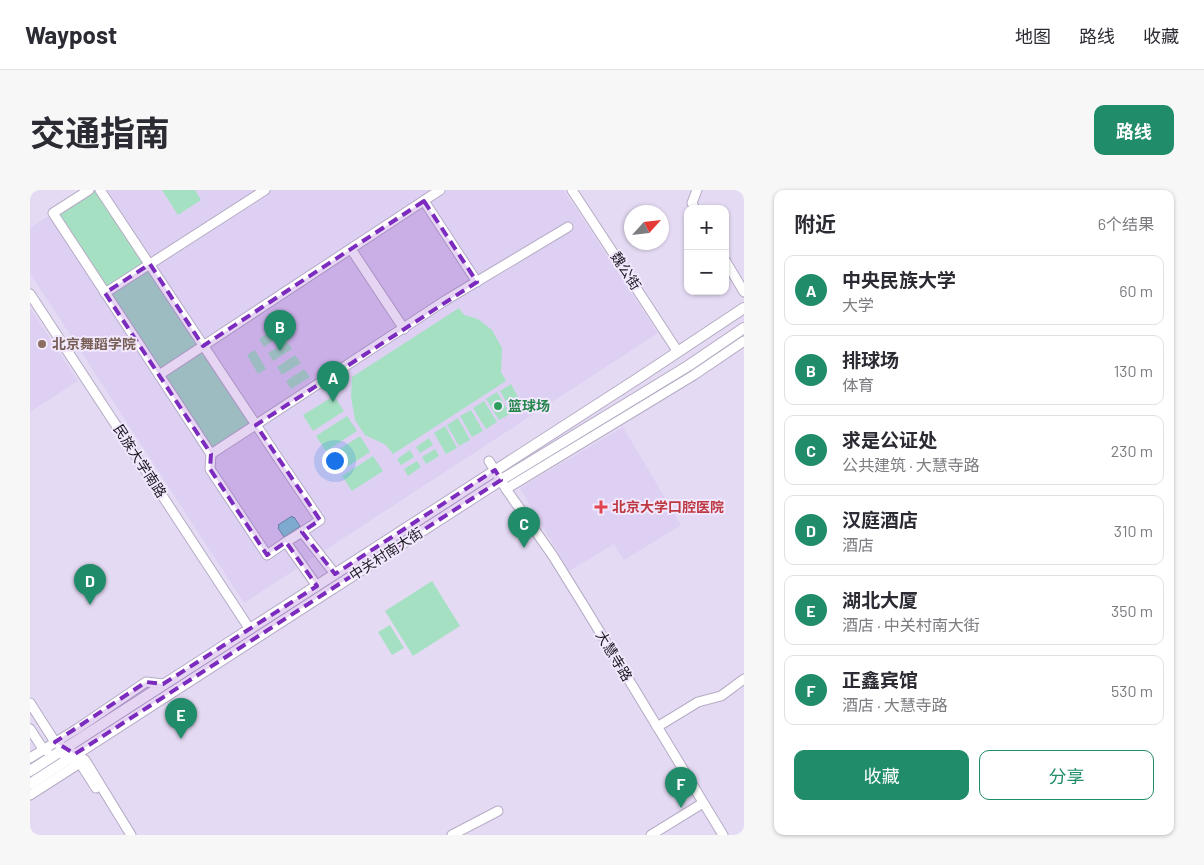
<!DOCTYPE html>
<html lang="zh">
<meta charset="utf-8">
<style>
:root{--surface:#fff;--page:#f7f7f7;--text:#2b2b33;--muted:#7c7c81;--line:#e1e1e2;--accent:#208c6a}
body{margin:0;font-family:Barlow,"Noto Sans SC",sans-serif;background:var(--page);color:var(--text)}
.controls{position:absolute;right:15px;top:15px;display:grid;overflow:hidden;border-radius:10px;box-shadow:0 1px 4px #0004}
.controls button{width:45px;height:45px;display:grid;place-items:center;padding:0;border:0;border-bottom:1px solid var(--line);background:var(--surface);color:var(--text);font:25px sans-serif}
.compass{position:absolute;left:594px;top:15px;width:45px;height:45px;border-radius:50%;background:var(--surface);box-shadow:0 1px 4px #0004;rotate:63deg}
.you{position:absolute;left:304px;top:270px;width:18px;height:18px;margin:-12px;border:4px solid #fff;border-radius:50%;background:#1a73e8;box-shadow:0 0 0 8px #1a73e833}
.badge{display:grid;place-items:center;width:32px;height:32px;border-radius:50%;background:var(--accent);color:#fff;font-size:16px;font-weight:700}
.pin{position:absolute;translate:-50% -41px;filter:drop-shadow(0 1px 2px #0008)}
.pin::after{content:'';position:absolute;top:26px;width:18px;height:15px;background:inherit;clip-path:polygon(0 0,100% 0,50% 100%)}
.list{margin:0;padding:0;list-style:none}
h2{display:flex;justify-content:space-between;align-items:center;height:65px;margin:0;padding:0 20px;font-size:21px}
h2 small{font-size:16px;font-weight:400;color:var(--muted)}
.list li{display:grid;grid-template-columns:32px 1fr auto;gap:15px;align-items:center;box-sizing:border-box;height:70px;margin:0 10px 10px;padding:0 10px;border:1px solid var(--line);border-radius:10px}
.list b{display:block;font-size:19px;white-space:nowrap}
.list p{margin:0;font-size:16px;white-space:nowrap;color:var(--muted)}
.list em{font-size:16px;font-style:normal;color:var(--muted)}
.actions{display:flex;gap:10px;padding:15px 20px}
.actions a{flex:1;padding:11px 0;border:1px solid var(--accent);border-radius:10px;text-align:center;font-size:18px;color:var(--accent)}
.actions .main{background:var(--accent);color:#fff}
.map{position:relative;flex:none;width:714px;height:645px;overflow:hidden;border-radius:10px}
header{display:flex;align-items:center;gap:30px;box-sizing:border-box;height:70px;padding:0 25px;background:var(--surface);border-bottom:1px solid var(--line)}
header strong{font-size:24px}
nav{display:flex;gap:28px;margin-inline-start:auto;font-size:18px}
.intro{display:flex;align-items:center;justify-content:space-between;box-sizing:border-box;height:120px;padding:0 30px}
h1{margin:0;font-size:35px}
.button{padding:12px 22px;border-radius:10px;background:var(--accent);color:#fff;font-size:18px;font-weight:700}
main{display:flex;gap:30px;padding:0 30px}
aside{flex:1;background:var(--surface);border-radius:10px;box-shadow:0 1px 4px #0004}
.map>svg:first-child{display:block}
</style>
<header>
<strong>Waypost</strong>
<nav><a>地图</a><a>路线</a><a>收藏</a></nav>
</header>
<div class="intro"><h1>交通指南</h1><a class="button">路线</a></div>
<main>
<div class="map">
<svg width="714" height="645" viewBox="0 0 714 645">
<rect width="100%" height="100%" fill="#e5daf4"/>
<g fill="#ded0f2">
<path d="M58 0H534L628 143 214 413 0 83V38Z"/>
<path d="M0 118 48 191 0 222Z"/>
<path d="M593 237 651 335 594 370 584 354 539 381 490 298Z"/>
</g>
<g fill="#a6e0c3">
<path d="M59 0H70L226 235 181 264 23 23Z"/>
<path d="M132 0H165L171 10 148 25Z"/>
<path d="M429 118 434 125 448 129 462 140 472 158 471 182 476 191 363 264 356 255 335 245 325 230 321 207 322 187Z"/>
<path d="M247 137 252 145 234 157 229 149Z"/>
<path d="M257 151 262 159 243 171 238 163Z"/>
<path d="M225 160 236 179 228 184 217 165Z"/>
<path d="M265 165 271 173 252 185 247 177Z"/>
<path d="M274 179 280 187 261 199 256 191Z"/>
<path d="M481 194 493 216 482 222 470 201Z"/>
<path d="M467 202 480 224 469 230 456 209Z"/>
<path d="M304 206 314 221 283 241 273 225Z"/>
<path d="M454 211 467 232 456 239 443 218Z"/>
<path d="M441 220 453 241 442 247 430 226Z"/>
<path d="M317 226 327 241 296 261 286 246Z"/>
<path d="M428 228 440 250 429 256 417 235Z"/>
<path d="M415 236 427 258 416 264 404 243Z"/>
<path d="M330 246 340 262 309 282 299 266Z"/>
<path d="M399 248 403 255 390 263 386 257Z"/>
<path d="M405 259 409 266 396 274 392 267Z"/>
<path d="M380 260 384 267 371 275 367 269Z"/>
<path d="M343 266 353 281 322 301 312 286Z"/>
<path d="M387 271 391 277 378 286 374 279Z"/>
<path d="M402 391 430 436 383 466 355 421Z"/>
<path d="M360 435 374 458 362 465 348 442Z"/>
</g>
<path fill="#7dcad3" stroke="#60949d" d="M262 326 263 328 264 327 270 336 269 337 254 347 248 338 249 337 248 335Z"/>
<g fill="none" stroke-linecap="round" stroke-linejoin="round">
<defs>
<g id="minor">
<path d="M59 0 23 23 181 264 180 279 237 365 256 352 287 396"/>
<path d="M70 0 248 268 290 330 272 342 305 384"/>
<path d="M542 0 648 162"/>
<path d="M394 11 447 92"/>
<path d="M665 19 662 13 667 0"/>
<path d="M321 59 374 139"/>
<path d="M695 70 714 102"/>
<path d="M75 103 235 0"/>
<path d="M0 104 219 438"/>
<path d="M129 185 410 0"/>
<path d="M181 264 416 110 538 37"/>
<path d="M459 271 476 299 523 366 554 416 693 645"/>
<path d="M476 299 664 185 714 151"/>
<path d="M256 352 272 342"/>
<path d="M0 513 25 552 55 570 101 645"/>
<path d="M627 537 668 512 691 506 714 489"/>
<path d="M0 539 13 559 17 561"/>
<path d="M34 566 50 573 66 598"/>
<path d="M0 568 47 539 116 492 133 494"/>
<path d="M0 605 50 573"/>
<path d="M422 645 468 621"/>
<path d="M621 645 673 613"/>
</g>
<g id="major">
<path d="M0 581 607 189 714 118"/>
<path d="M0 594 471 290 658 176 714 138"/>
</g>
</defs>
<use href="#minor" stroke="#b6acc5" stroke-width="11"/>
<use href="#major" stroke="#b6acc5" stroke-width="12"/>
<use href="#minor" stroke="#fff" stroke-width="9"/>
<use href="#major" stroke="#fff" stroke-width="10"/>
</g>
<path fill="#7b2cbf" fill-opacity="0.2" stroke="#7b2cbf" stroke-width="4" stroke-dasharray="10 6" stroke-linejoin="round" d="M394 11 447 92 226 235 290 330 272 342 305 384 465 280 471 290 45 564 25 552 116 492 133 494 287 396 256 352 237 365 180 279 181 264 75 103 120 74 173 156Z"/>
<circle fill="#8d6e63" stroke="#f1e8fd" stroke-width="2" cx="12" cy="154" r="5"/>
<circle fill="#2e9e5b" stroke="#f1e8fd" stroke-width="2" cx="468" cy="216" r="5"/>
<path fill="#e0444e" stroke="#f1e8fd" stroke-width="2" d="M568.5 309.5h5v5h5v5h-5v5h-5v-5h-5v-5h5z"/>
<g text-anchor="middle" stroke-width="4" stroke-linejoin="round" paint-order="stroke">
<g font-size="14" fill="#1b1720" stroke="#f1e8fd">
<text transform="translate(596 81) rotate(57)" y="5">魏公街</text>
<text transform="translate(110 271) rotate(57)" y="5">民族大学南路</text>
<text transform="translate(356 364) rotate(-33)" y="5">中关村南大街</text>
<text transform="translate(584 466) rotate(59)" y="5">大慧寺路</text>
</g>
<g font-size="14" font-weight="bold" fill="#785e54" stroke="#f1e8fd" text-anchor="start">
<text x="22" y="159">北京舞蹈学院</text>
</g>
<g font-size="14" font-weight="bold" fill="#27864d" stroke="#f1e8fd" text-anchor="start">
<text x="478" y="221">篮球场</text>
</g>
<g font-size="14" font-weight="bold" fill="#be3a42" stroke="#f1e8fd" text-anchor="start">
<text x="582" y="322">北京大学口腔医院</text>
</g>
</g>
</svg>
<div class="controls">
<button>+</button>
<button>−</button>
</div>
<svg class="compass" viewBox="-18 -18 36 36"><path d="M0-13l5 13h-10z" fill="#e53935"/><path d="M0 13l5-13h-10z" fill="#7c7c81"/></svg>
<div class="you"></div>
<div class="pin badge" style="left:303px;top:212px">A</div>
<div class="pin badge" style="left:250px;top:161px">B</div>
<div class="pin badge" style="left:494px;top:358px">C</div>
<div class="pin badge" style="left:60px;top:415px">D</div>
<div class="pin badge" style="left:151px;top:549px">E</div>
<div class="pin badge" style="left:651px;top:618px">F</div>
</div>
<aside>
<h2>附近<small>6个结果</small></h2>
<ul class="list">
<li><span class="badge">A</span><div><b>中央民族大学</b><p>大学</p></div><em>60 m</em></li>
<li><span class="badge">B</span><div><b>排球场</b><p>体育</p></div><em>130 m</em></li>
<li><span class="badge">C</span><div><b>求是公证处</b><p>公共建筑 · 大慧寺路</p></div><em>230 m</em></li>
<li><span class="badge">D</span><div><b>汉庭酒店</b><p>酒店</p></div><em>310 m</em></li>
<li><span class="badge">E</span><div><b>湖北大厦</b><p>酒店 · 中关村南大街</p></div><em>350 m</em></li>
<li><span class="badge">F</span><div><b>正鑫宾馆</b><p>酒店 · 大慧寺路</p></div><em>530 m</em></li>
</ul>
<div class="actions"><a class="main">收藏</a><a>分享</a></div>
</aside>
</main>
